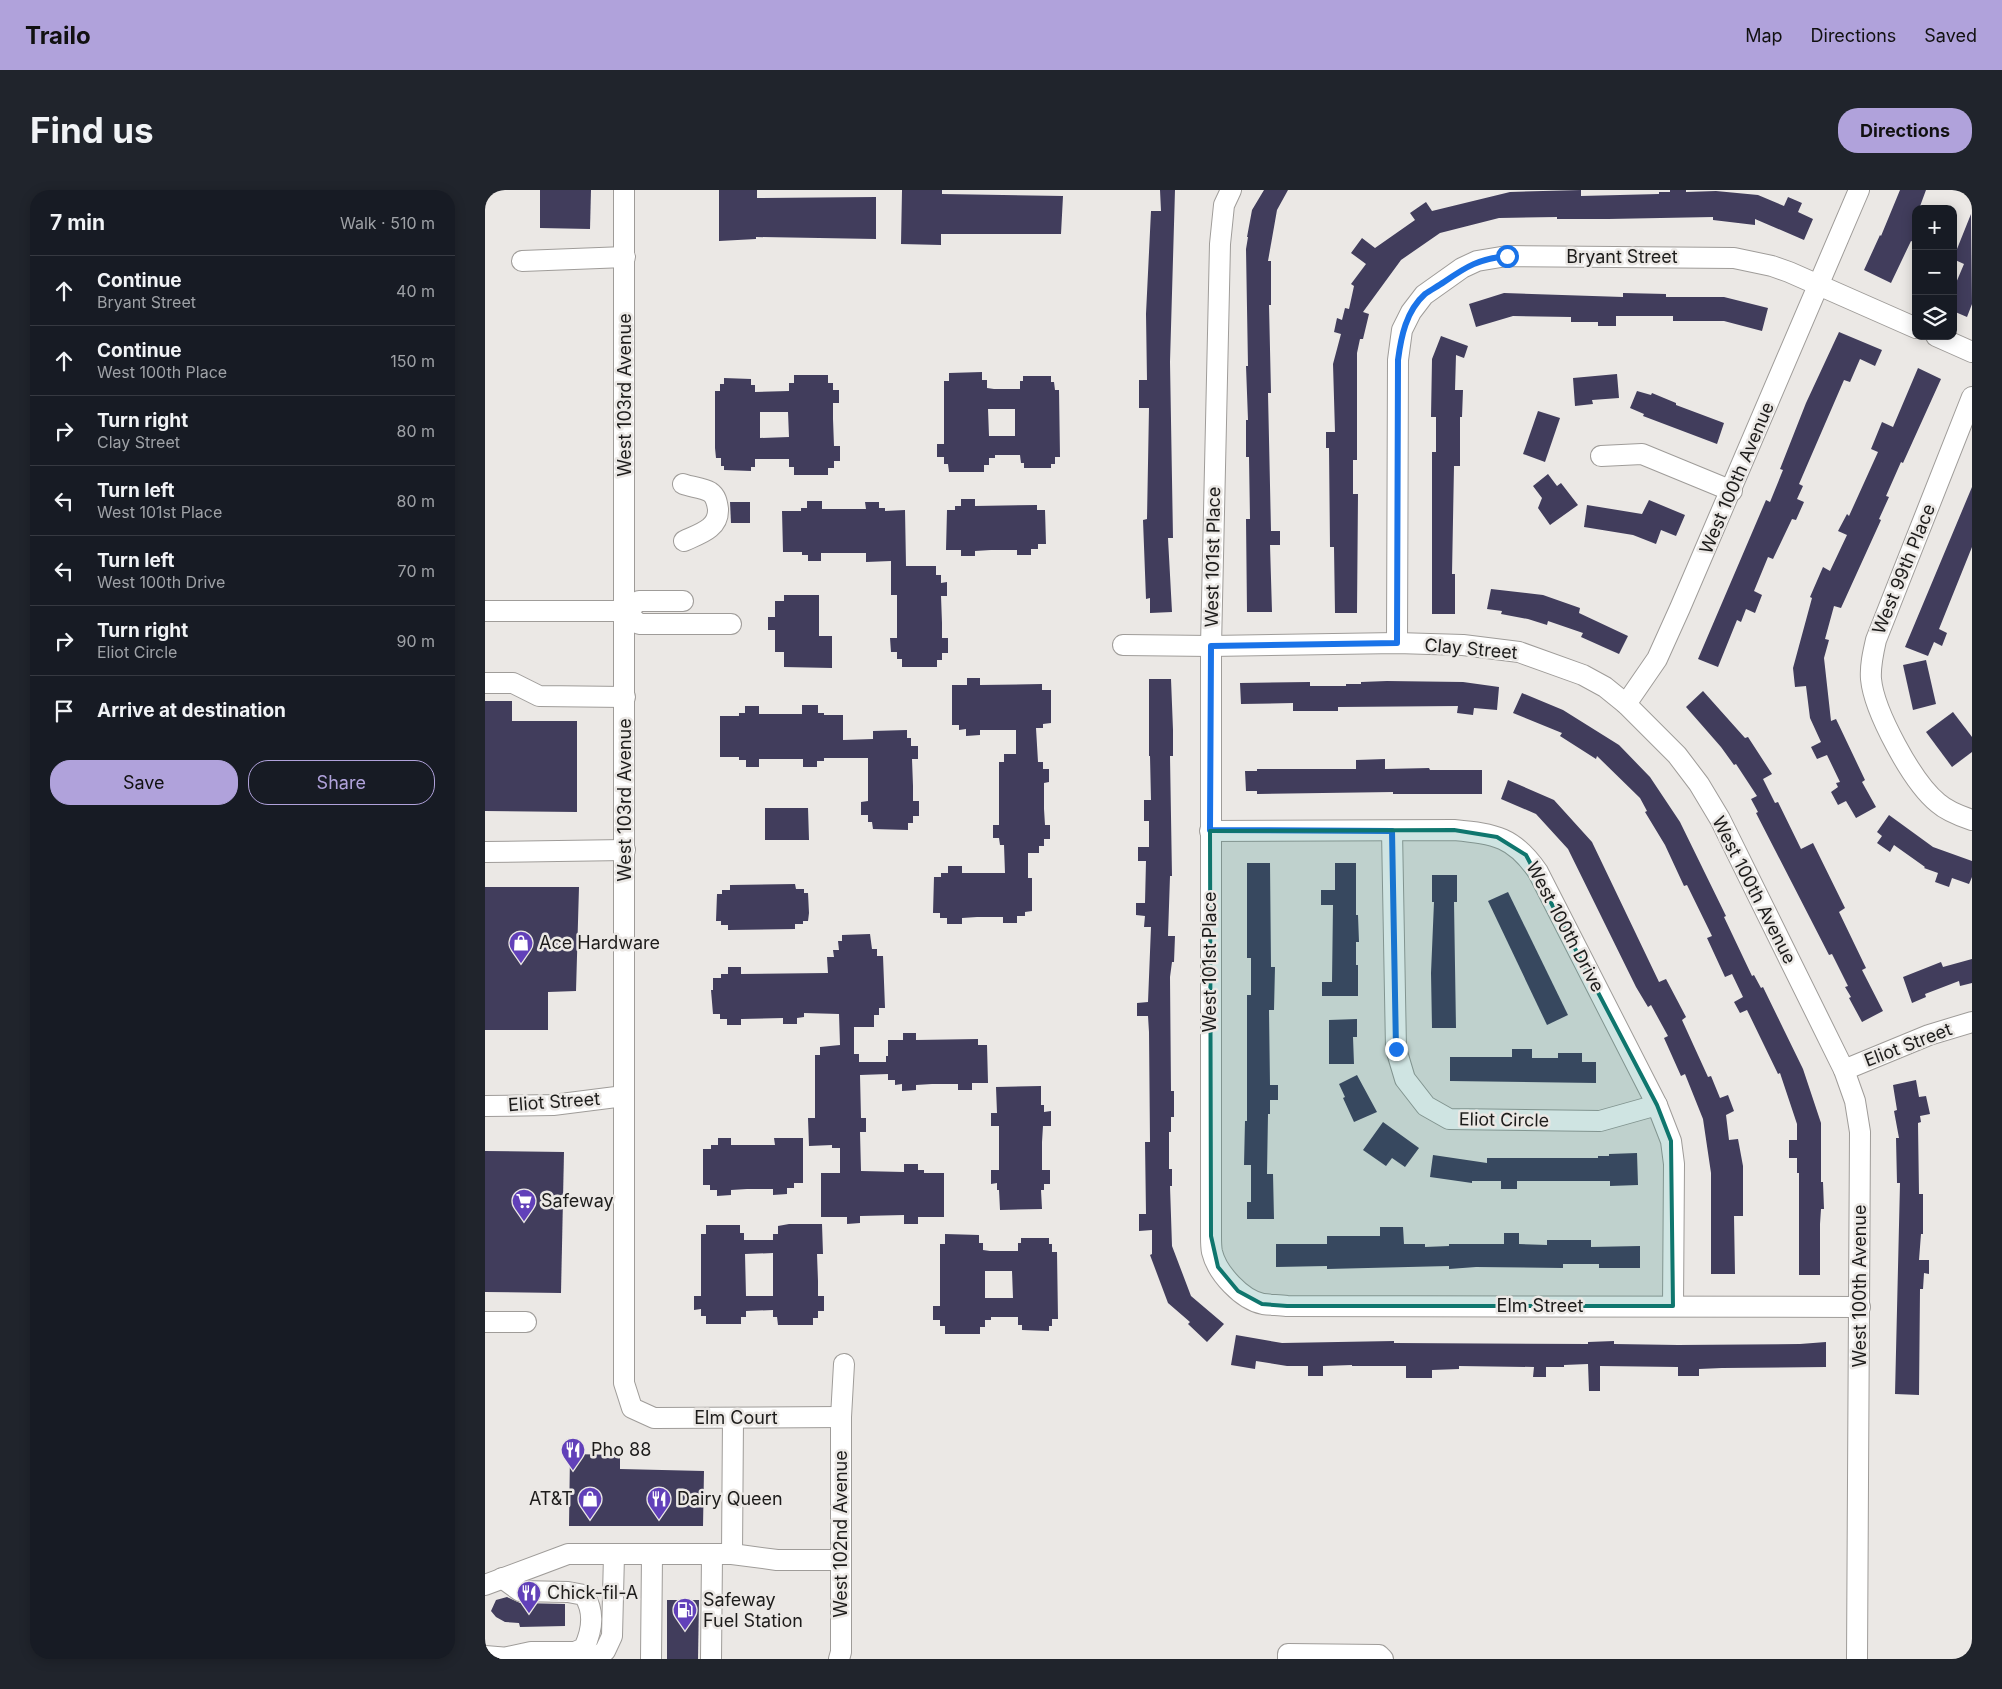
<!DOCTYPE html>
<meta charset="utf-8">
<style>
:root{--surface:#171b24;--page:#20242c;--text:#f1f3f6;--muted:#9ea1a6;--line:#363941;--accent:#b0a2db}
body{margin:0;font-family:Inter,sans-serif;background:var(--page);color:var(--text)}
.controls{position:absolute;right:15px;top:15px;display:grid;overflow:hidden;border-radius:10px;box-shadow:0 2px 12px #0003}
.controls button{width:45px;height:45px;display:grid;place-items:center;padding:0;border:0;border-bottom:1px solid var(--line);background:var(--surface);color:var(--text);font:25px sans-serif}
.stop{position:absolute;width:15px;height:15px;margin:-11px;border:4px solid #1a73e8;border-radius:50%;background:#fff}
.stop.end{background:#1a73e8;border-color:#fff;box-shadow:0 1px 5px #0008}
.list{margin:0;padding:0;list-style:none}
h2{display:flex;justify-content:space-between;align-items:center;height:65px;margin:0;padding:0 20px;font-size:21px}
h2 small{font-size:16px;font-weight:400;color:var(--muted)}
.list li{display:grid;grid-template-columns:32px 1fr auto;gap:15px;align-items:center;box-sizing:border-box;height:70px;padding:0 20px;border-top:1px solid var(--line)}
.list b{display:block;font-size:19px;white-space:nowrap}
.list p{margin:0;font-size:16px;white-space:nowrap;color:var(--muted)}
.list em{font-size:16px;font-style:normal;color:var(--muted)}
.actions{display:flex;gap:10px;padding:15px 20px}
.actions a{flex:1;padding:11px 0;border:1px solid var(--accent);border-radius:20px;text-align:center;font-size:18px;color:var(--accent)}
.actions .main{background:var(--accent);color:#111}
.icon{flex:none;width:28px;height:28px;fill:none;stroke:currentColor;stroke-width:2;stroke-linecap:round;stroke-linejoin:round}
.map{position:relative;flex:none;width:1487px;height:1469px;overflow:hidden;border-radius:20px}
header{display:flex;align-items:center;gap:30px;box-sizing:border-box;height:70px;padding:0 25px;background:var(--accent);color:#111}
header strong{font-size:24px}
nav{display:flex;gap:28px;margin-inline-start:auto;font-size:18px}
.intro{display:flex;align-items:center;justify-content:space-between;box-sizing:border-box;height:120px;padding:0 30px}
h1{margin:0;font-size:35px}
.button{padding:12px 22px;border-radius:20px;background:var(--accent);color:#111;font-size:18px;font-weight:700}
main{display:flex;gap:30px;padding:0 30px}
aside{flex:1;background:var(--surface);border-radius:20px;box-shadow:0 2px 12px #0003}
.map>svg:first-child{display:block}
</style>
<header>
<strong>Trailo</strong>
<nav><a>Map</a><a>Directions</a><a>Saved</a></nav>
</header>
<div class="intro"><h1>Find us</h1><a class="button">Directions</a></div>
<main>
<aside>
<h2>7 min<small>Walk · 510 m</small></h2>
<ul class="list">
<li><svg class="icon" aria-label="ahead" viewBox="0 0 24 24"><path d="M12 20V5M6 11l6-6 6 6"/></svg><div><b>Continue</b><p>Bryant Street</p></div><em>40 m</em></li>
<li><svg class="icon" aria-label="ahead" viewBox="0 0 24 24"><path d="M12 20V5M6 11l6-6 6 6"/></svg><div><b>Continue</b><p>West 100th Place</p></div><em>150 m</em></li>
<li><svg class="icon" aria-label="right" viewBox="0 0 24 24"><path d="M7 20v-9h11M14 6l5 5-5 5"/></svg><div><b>Turn right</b><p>Clay Street</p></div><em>80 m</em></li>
<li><svg class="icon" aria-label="left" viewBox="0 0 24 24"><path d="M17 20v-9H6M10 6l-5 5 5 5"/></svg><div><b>Turn left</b><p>West 101st Place</p></div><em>80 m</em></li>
<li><svg class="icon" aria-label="left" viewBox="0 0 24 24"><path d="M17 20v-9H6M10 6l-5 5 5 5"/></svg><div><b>Turn left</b><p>West 100th Drive</p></div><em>70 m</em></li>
<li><svg class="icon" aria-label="right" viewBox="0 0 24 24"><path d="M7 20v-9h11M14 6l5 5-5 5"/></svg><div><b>Turn right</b><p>Eliot Circle</p></div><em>90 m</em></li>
<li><svg class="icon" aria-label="arrive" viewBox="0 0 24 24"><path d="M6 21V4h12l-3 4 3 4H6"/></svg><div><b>Arrive at destination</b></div></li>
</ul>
<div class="actions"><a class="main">Save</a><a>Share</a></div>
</aside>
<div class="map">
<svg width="1487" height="1469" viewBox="0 0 1487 1469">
<rect width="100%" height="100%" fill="#ebe8e5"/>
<g fill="#413d5c" fill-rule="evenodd">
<path d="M55 0H106L105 39 55 38Z"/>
<path d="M234 0H272V8L391 7V49L271 47V49L234 51Z"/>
<path d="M417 0H457V4L578 6 576 44H456V55L416 54Z"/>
<path d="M675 0H690L685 172 688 348H683L687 422 665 423V408L661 409 658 330 662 329 664 218H654V190H662L661 124 666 21H676Z"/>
<path d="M779 0H803L792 20 783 71H786V115H784L786 203H783L786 341H795V355H785L787 422H762L761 329H765L764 267H761V230H763L761 176H763L761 59 763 47H762L767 20Z"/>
<path d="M1096 0V6L1174 4V2H1185V0H1201V2L1231 1 1273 5 1299 16 1303 7 1317 13 1313 22 1328 29 1319 50 1270 29V35L1228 30V27L1123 29H1072V27L1014 28 955 43 916 70 878 122 884 124 878 149H875L872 163V270H868V304H873L872 423H850L849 357H845L844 258H841V242H850L848 174 856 144 849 142 852 128 857 130 860 118 864 119 869 96 866 94 881 74 866 63 877 48 890 58 930 30 925 23 941 12 947 21 1025 2Z"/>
<path d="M1415 0H1441L1434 19H1431V53L1426 51 1406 93 1379 80 1395 45 1396 46Z"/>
<path d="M1486 24 1487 114 1482 127 1468 121V100L1479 74 1468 69Z"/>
<path d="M1019 103 1138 107V103L1181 104V107H1239L1283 118 1277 141 1239 131H1188V126H1131V136H1113V132H1086V127L1028 126 991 137 984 114Z"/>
<path d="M1354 142 1397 160 1390 176 1375 169 1365 192 1359 190 1314 294 1318 296 1312 309 1319 312 1311 330 1307 329 1288 369 1283 367 1269 401 1277 405 1270 423 1261 419 1256 432 1252 430 1233 477 1213 469 1281 310 1285 312 1298 280 1295 279 1321 213Z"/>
<path d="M956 146 983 156 979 168 971 165 970 200H978L977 227H975V276H969L967 384H970V424H947V262H951V227H946L947 169Z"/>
<path d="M1433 178 1456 189 1418 273 1416 272 1401 306 1404 307 1394 329 1396 330 1356 418 1349 416 1340 449 1344 450 1339 468 1346 531 1351 529 1380 590 1377 592 1391 617 1371 628 1361 611 1353 615 1346 602 1353 597 1351 593 1355 592 1342 565 1332 569 1326 557 1336 552 1325 528 1321 496 1310 497 1308 478 1327 408 1325 407 1338 377 1345 381 1362 345 1353 341 1362 324 1364 326 1393 262 1386 259 1397 232 1408 237Z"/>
<path d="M497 182V190H502V198L509 199H535V191H538V186H566V192H569L570 200H574L575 267H570V274H566V278H539V273H536L535 265H510V268H504V275H499V282H464L463 274H459V267H452V254H459V191H464V183ZM503 219H530V246H504Z"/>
<path d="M1132 184 1134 208 1107 210 1108 214 1090 216 1088 188Z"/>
<path d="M309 185H343V193H348V200H354V213H348V229L349 256H355V271H349V278H343V285H309V277H304V269H270V277H266V281L239 280V276H236V268H231L230 258V201H235V194H239V188L266 189V195H270V202L304 201V193H309ZM275 222H303L304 247 275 248Z"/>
<path d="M1152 201 1166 205 1167 203 1191 213V215L1239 233 1232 254 1158 226 1159 224 1145 218Z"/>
<path d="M1053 221 1075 228 1060 272 1038 264Z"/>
<path d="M1063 284 1072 296 1076 293 1093 315 1065 335 1053 318 1057 308 1048 296Z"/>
<path d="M1487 297V357L1454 439 1462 443 1457 456 1449 452 1443 466 1420 457Z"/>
<path d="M476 309H490V316L552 315V320H560L561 354H553V359H546V365H532V360H506L490 361V366H476V360H461L462 320H470V316H476Z"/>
<path d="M1164 310 1200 325 1191 346 1176 340 1171 354 1148 345 1099 337 1102 315 1157 324Z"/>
<path d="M322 311H337V319H381L380 312H394V318H400V321L420 320 421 376H451V385H456V393L462 392V406H456L457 433V448H463V463H457V470H452V477H417V469H412V462H406L405 448H412V405H406V371L381 372V363H336V371H323V365H317V362H298L297 321H316V318H322Z"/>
<path d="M245 312H265V333H246Z"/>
<path d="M1006 399 1058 405 1095 418 1094 423 1143 446 1134 464 1096 447 1098 443 1063 431 1062 435 1043 429 1016 424 1017 421 1002 419Z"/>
<path d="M299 405H334V446H347V478L299 477V462H290V440H283V427H290V411H299Z"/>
<path d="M1441 470 1451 514 1428 520 1418 475Z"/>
<path d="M482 488H495V495L557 494V500H566V533L558 534V538H551L553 572H558V579H564V592L559 593V619L560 635H565V649H559V656H554V663H543V688H547V721L540 722V726H532V733H518V727H492L477 728V734H462V728H455V723H448L449 687H456V683H463V676H477V683H520L519 655H515L514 648H508V635H514V572H519V564H531V540H495V545L481 546V539L474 540V535H467V495H482Z"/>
<path d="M664 489H686L688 540V566H685L687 686H685L683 746H690L689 772H687L685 787 686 901H689V927H686V942H684V979H687V996H685L687 1056 706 1106 739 1134 722 1152 703 1134 705 1132 683 1113 665 1065 667 1064V1040L654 1041V1024H661L660 952H665L664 842 663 826H652V813L663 812 666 737H659L660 726 651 725V713H660L661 671H653V657H664V631H659V610H666L665 566H664Z"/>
<path d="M902 491 978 492 1014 497 1012 520 989 518 988 525 972 523 973 516 853 517V521H808V513L756 514 755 493 825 492V496H861V494H876V492Z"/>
<path d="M1218 501 1260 548 1263 547 1287 584 1278 589 1290 613 1293 612 1316 659 1328 653 1360 718 1354 722 1381 778 1377 780 1398 821 1377 832 1364 808 1366 807 1360 797 1363 796 1347 764 1344 765 1271 623 1273 622 1266 609 1272 606 1251 574 1249 575 1236 557 1201 517Z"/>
<path d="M1037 503 1078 520 1134 555 1165 587 1195 632 1241 726 1239 727 1267 786 1269 785 1276 798 1278 797 1318 879 1336 933V992H1338L1339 1019H1336L1335 1034V1085H1314V983H1312V968H1304V950H1312V934L1295 883 1293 884 1262 820 1255 823 1249 812 1258 807 1247 784 1240 787 1222 748 1227 746 1202 695 1199 696 1180 655 1160 622 1162 621 1155 608 1112 566 1111 569 1075 546 1077 543 1028 523Z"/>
<path d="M0 511H27V531H92V622L0 621Z"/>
<path d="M317 515H333V523H339V525H358V550L388 549V541L422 540V548H426V556H433V569H427L428 596V611H434V626H428V633H423V640L388 639 387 632H383V625H376V612L383 611V568H339V571H332V577H318V569H274V577H261V570H254V567H235V526H254V523H260V516H274V524H317Z"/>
<path d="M1468 522 1487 547V562L1467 577 1441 542Z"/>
<path d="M900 569V579L944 578 945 580H997V604H908V602L772 604V601H761L760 581H772V579H871V570Z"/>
<path d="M1023 590 1069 610 1107 652 1174 792 1181 789 1201 827 1197 830 1223 887 1226 886 1235 908 1243 905 1249 921 1241 925 1244 950 1253 949 1258 976V1026H1249L1250 1084H1226V983L1218 929 1200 884 1196 886 1179 848 1183 846 1166 815 1163 817 1151 797 1083 659 1051 624 1016 609Z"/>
<path d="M280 618H323L324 650H280Z"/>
<path d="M1404 625 1448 657 1487 671V687L1484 694 1467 688 1464 697 1450 692 1453 683 1439 678 1440 677 1409 655 1405 662 1392 653 1397 646 1392 642Z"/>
<path d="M762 673H785L786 777H790L789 820H784L785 895H793V910H785V924H783L782 984H788L789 1029H762V1012H766V975H759L760 931H762V805H766V768H762Z"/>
<path d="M850 673H871V725H873L874 752H871V775H873V806H837V792H847L848 715H836V700H850Z"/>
<path d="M947 685H972V712H969L971 838H947L946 783 949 712H947Z"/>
<path d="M310 694 311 699H319V703H323L324 723 323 731H318V734H310V739L243 740V735H236V731H231L232 704H237V700H245V695Z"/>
<path d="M0 697H94L91 801 63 802V840H0Z"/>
<path d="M1023 702 1083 825 1062 835 1003 711Z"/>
<path d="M385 744 387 759H392V766H398L400 818H394V825H389V837H369V864H374V872H401V866H403V850H418V843H431V850L493 849V855H502L503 893H487V900H473V894H447L431 895V900L417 901V894L410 895V890H403V884L375 885 376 928H381V942H375L376 981 419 982V974H433V980H439V983H459V1027H433V1034H419V1025L375 1026V1033L362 1034V1027H336V983H355V958H347V955L324 956 323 928H330V865H335V857L355 855 354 824 319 823V827L312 828V834H298V828L256 829V835H242V829H235V824H228L226 800H228V788H236V784H243V777H256V784L343 783 342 767H349L348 760H354L353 751H357V745Z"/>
<path d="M1487 769V793L1475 796 1474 791 1440 804 1441 807 1427 813 1418 787 1456 772 1458 777Z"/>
<path d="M872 829V847H868L869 874H844V830Z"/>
<path d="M1027 859H1047V868H1073V863H1097V872H1111V893L965 891V867H1027Z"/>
<path d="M872 885 892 922 869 932 858 908 860 907 854 894Z"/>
<path d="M1431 890 1434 907 1441 906 1445 924 1435 926 1436 932 1433 933 1434 1004H1438V1044H1436L1434 1070H1444V1084L1439 1083 1438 1099H1435L1434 1205 1410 1204 1415 993H1412L1411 948H1414L1409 921 1412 920 1408 895Z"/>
<path d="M556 896V915H559V922L566 921V936H558L557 952V980H565V994H559V1000H556L557 1019 515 1020 514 1000H512V993L506 994V980H514V936H506V923H512L511 897Z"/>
<path d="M898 932 934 958 920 977 907 968 901 976 878 960Z"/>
<path d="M233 948H246V955H290L289 948H318V993H309V998H302V1004L288 1005V999H262L246 1000V1005L232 1006V1000H225V995H218V959H226V955H233Z"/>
<path d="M0 961 79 962 76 1103 0 1102Z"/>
<path d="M1152 963 1153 995 1125 996V991H1032V999H1016V991H987V993L945 987 948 965 1002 973V968H1113V966H1124V964Z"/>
<path d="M304 1034H337L338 1064H332L333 1091V1106H339V1121H333V1128H328V1135H293L292 1127H288V1120L261 1121V1127H256V1134H221V1126H216V1119L209 1120V1106H216V1044H221V1035H255V1043H259V1050H288V1044H293V1036ZM288 1063V1106H261L260 1064Z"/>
<path d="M895 1037H918L919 1054H940V1057L964 1056V1054H1019V1043H1034V1054L1062 1055V1050H1106V1057L1155 1056V1078H1114V1074H1078V1078L991 1077 964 1079V1076L842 1079V1076L791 1077V1054H842V1046H895Z"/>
<path d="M460 1044 494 1045V1053H498V1060L505 1061H533V1053H536V1048H564V1054H567V1062H572L573 1129H567V1136H564V1141L537 1140V1135H533V1127H506V1130H500V1137H495V1144H460V1136H455V1130H448V1116H455V1054H460ZM500 1081H527L528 1108H500Z"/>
<path d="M751 1145 797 1153 909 1151V1153L1103 1154V1152L1129 1151V1154L1193 1155 1315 1154 1341 1152V1177L1237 1178 1214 1179V1186H1193V1177L1115 1176V1201H1104L1103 1174 1079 1175V1177H1061V1187H1048L1049 1177 974 1176V1179L947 1180V1188H921V1176H867V1175L838 1176V1186H823V1176H802L771 1171 770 1179 746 1175Z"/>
<path d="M85 1264 135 1265V1279L219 1281 218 1336H84Z"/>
<path d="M22 1407 35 1413 80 1414V1436L35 1437 34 1433 20 1432 11 1427 6 1421 11 1410Z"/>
<path d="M182 1410H214L213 1469H182Z"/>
</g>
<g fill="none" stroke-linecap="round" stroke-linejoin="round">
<defs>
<g id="minor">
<path d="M139 0V1193L147 1218 169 1228 356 1227"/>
<path d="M746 0 739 15 735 54 726 456V1046C726 1051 726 1057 727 1062 732 1083 757 1110 778 1114 786 1115 794 1115 802 1116L1375 1117"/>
<path d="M37 71 140 67"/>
<path d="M1451 146 1487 162"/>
<path d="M1487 207 1391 450C1388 463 1385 476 1386 489 1389 521 1427 592 1453 613 1462 621 1475 626 1487 630"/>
<path d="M1116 266 1157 264 1247 301"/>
<path d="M198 294C206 297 218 298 225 302 231 306 232 312 233 319 234 339 214 344 199 351"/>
<path d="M0 421H140"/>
<path d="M140 421 154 434H246"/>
<path d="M140 421 154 411H198"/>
<path d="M912 453 913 170 917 140 926 122 939 105 977 78 992 71 1022 66 1249 68 1287 76 1304 82 1431 138"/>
<path d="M638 455 726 456 912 453 978 455 1034 462 1098 485 1120 497 1141 514 1192 565 1214 594 1235 629 1359 880 1370 911 1375 942 1372 1469"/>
<path d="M0 493H28L54 506 140 507"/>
<path d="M1141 514 1172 469 1195 418 1374 0"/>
<path d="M725 641 969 640C1011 644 1029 647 1053 682L1172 915 1186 951 1189 974 1188 1116"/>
<path d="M907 641 911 859 920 889 941 916 964 929 1115 931 1172 915"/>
<path d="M0 662 140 660"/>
<path d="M1359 880 1444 845 1487 832"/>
<path d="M0 916 68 915 139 906"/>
<path d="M0 1132H41"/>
<path d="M247 1364 248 1228"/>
<path d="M17 1388 35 1401 83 1402 99 1405C110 1422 107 1441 99 1458L90 1462H46L23 1467"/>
<path d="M0 1395 83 1364H247L292 1370H356"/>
<path d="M0 1466 35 1469"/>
<path d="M108 1469 120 1461 127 1446 129 1365"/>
<path d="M166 1469 167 1365"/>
<path d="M226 1469 227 1365"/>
<path d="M354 1469 356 1462V1227L359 1174"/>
<path d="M803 1469V1464L894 1465 898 1469"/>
</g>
</defs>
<use href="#minor" stroke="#9f9c99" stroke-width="22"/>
<use href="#minor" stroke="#fff" stroke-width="20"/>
</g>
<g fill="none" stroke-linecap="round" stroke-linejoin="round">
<path stroke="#1a73e8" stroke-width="6" d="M911 859 907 641 725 640 726 456 912 453 913 170C916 147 921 121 940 104 946 100 953 96 959 92 982 76 994 69 1022 66"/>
</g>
<path fill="#0f766e" fill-opacity="0.2" stroke="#0f766e" stroke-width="4" stroke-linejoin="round" d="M969 640 1012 647 1041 665 1172 915 1186 951 1188 1116H802L777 1114 753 1101 733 1077 726 1046 725 641Z"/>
<defs>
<symbol id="shop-pin" viewBox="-11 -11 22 30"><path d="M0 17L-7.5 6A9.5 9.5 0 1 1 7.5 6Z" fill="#6140b9" stroke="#ebe8e5"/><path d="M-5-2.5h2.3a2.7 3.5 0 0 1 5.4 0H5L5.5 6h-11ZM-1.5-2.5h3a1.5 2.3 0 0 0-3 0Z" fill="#fff"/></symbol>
<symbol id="supermarket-pin" viewBox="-11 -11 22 30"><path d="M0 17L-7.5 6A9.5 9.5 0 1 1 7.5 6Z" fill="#6140b9" stroke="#ebe8e5"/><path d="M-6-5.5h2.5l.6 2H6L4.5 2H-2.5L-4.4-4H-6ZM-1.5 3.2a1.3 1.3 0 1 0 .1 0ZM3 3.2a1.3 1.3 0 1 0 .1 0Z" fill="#fff"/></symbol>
<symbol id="restaurant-pin" viewBox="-11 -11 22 30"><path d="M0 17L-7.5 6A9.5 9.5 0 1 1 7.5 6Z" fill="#6140b9" stroke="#ebe8e5"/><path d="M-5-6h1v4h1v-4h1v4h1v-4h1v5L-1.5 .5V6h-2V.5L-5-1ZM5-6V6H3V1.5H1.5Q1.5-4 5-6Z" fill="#fff"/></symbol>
<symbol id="fuel-pin" viewBox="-11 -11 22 30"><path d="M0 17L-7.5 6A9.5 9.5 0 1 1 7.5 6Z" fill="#6140b9" stroke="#ebe8e5"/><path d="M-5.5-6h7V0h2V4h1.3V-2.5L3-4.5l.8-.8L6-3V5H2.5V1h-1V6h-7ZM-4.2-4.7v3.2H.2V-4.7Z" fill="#fff"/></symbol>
</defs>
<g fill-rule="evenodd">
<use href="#shop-pin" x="22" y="739" width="28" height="38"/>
<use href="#supermarket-pin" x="25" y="997" width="28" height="38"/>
<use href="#restaurant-pin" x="74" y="1246" width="28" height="38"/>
<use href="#shop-pin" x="91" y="1295" width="28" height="38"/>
<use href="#restaurant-pin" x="160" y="1295" width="28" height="38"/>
<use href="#restaurant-pin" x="30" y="1389" width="28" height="38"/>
<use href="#fuel-pin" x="186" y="1406" width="28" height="38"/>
</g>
<g text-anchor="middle" stroke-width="5" stroke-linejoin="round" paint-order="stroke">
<g font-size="18" fill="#1d1c1b" stroke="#ebe8e5">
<text x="1137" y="73">Bryant Street</text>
<text transform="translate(140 205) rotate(-90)" y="6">West 103rd Avenue</text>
<text transform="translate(1252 288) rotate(-67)" y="6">West 100th Avenue</text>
<text transform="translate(728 367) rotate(-89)" y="6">West 101st Place</text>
<text transform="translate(1419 379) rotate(-68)" y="6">West 99th Place</text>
<text transform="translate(986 459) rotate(5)" y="6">Clay Street</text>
<text transform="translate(140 610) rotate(-90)" y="6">West 103rd Avenue</text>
<text transform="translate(1269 700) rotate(63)" y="6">West 100th Avenue</text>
<text transform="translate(1080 737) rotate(62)" y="6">West 100th Drive</text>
<text transform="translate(725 772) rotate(-90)" y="6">West 101st Place</text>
<text transform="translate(1423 855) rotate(-21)" y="6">Eliot Street</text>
<text transform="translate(69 912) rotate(-4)" y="6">Eliot Street</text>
<text transform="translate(1019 930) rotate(1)" y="6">Eliot Circle</text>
<text transform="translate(1375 1096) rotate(-90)" y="6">West 100th Avenue</text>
<text x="1055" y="1122">Elm Street</text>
<text x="251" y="1234">Elm Court</text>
<text transform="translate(356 1344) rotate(-90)" y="6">West 102nd Avenue</text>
</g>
<g font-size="18" fill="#1d1c1b" stroke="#ebe8e5" text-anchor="start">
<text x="54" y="759">Ace Hardware</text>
<text x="56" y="1017">Safeway</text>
<text x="106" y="1266">Pho 88</text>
<text x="88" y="1315" text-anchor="end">AT&amp;T</text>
<text x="192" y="1315">Dairy Queen</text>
<text x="62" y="1409">Chick-fil-A</text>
<text x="218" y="1416">Safeway<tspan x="218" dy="21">Fuel Station</tspan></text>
</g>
</g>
</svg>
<div class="controls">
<button>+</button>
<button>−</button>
<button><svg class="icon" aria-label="layers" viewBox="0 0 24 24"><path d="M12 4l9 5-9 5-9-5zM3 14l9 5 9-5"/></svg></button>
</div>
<div class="stop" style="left:1022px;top:66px"></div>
<div class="stop end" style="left:911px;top:859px"></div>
</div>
</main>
